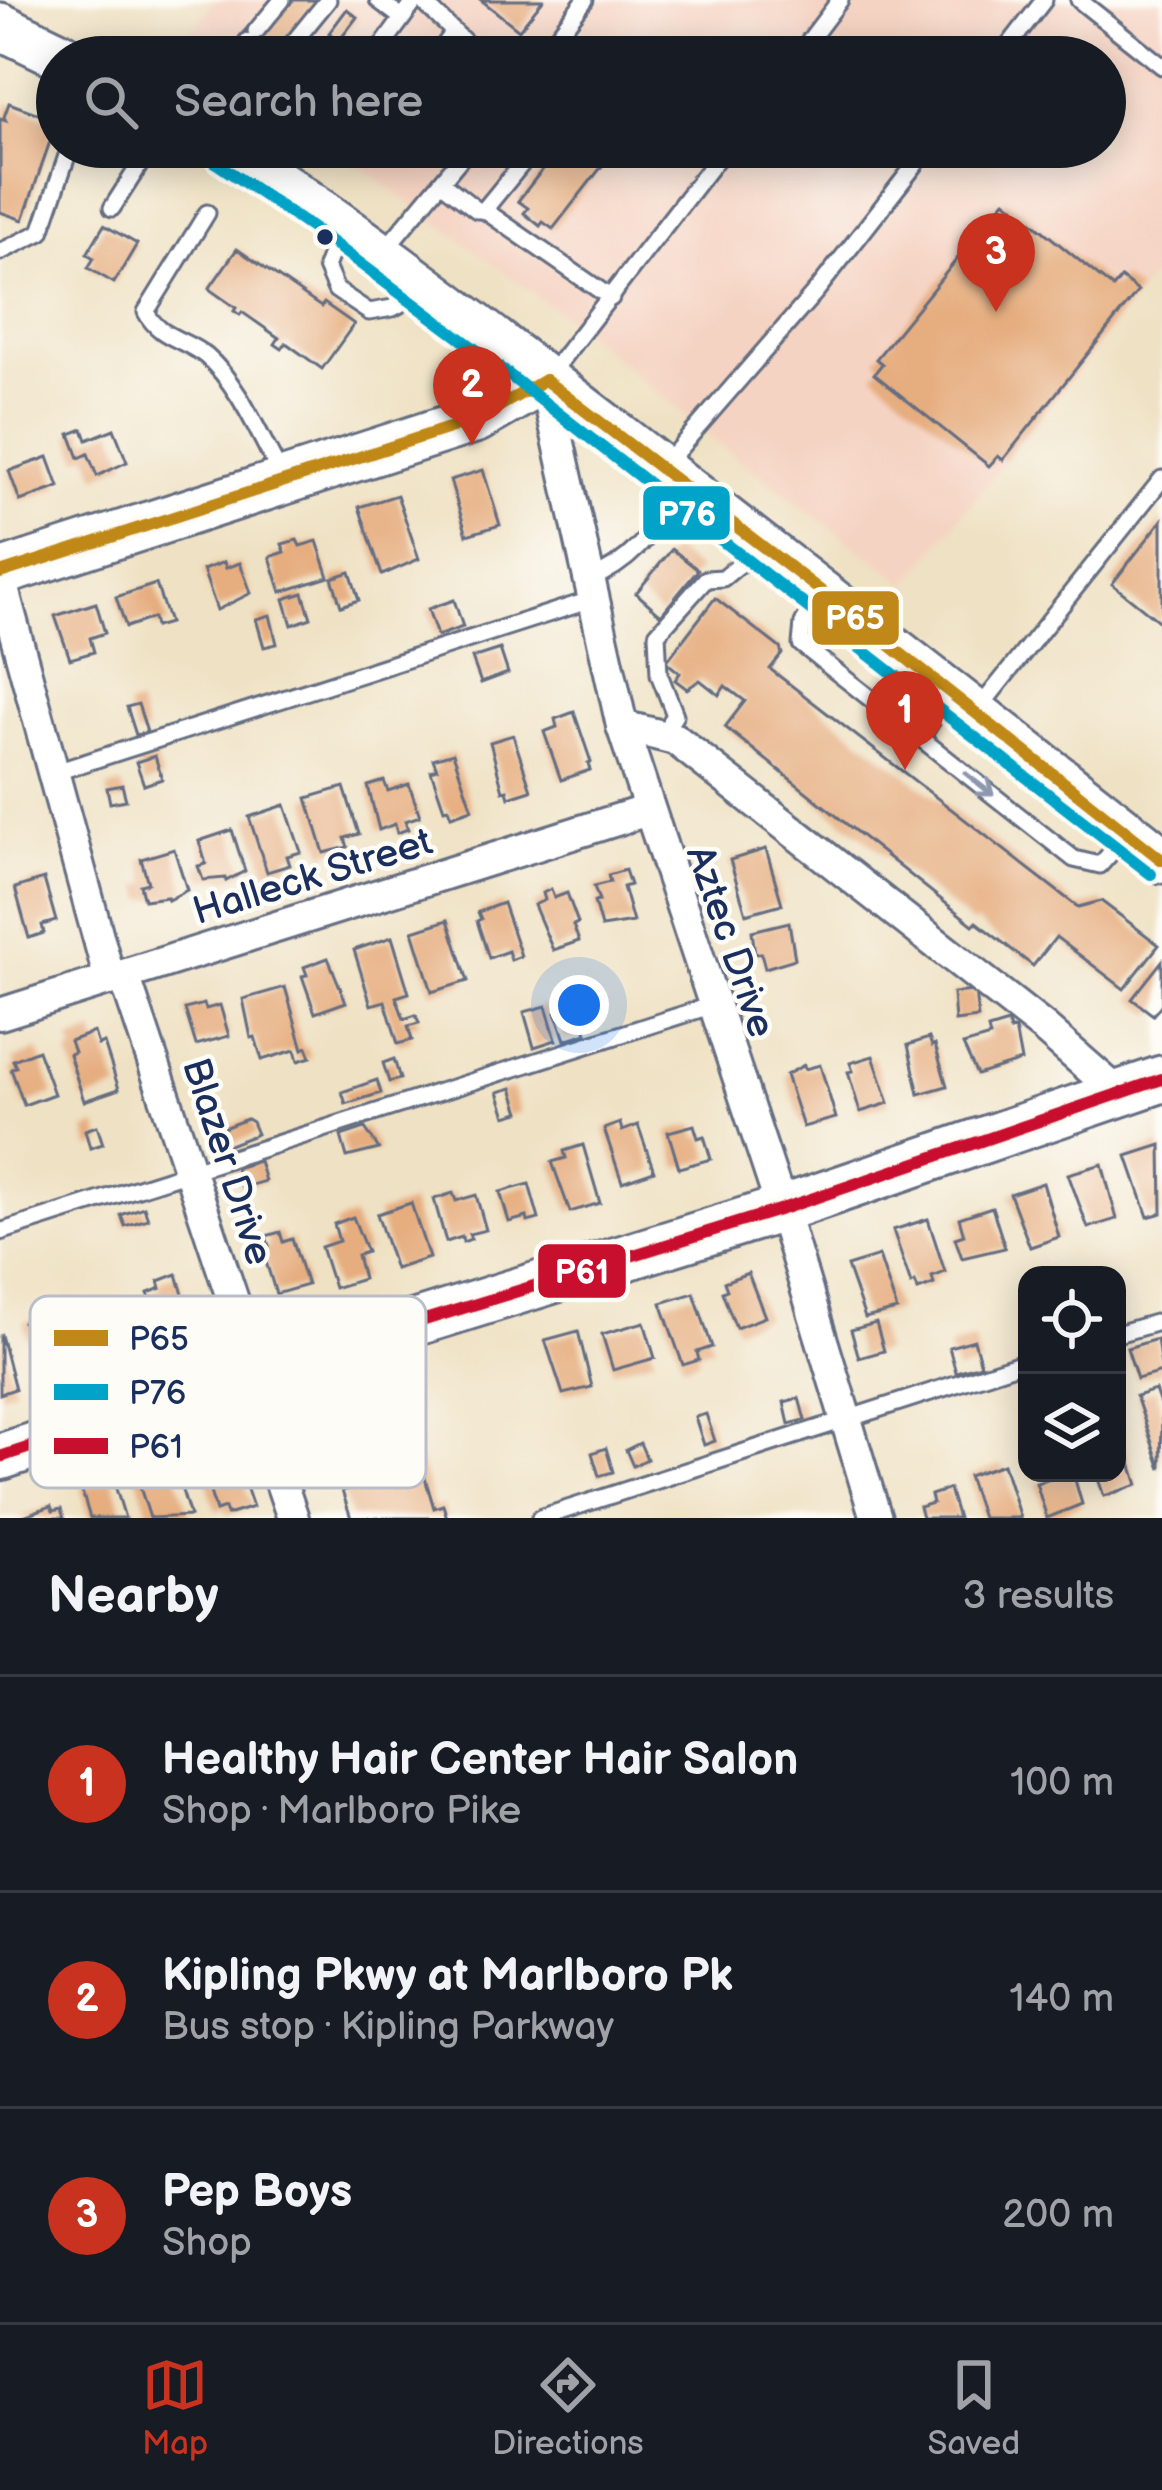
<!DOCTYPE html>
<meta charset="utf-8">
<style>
:root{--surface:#171b24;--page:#242831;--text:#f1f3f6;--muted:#9ea1a6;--line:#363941;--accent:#c8321e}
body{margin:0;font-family:"Balsamiq Sans",sans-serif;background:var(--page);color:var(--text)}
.controls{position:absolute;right:36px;bottom:36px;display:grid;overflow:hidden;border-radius:24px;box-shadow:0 6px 30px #0003}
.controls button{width:108px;height:108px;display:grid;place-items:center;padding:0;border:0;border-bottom:3px solid var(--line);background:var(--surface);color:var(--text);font:60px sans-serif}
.you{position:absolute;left:579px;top:1005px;width:42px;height:42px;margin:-30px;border:9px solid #fff;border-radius:50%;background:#1a73e8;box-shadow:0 0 0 18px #1a73e833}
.badge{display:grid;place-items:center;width:78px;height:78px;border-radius:50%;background:var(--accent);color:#fff;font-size:39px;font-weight:700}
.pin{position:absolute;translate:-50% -99px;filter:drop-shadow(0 3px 6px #0008)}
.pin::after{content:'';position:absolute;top:63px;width:42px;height:36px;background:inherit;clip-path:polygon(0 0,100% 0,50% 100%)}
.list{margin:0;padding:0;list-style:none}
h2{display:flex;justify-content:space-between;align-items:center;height:156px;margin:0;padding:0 48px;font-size:51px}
h2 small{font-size:39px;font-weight:400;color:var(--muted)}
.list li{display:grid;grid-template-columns:78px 1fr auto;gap:36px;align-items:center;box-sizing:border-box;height:216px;padding:0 48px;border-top:3px solid var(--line)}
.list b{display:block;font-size:45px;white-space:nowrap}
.list p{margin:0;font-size:39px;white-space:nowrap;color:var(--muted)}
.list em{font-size:39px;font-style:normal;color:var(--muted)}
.icon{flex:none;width:66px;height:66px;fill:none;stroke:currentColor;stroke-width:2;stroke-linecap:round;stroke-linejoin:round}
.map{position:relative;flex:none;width:1162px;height:1518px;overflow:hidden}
.search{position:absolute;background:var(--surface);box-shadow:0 6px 30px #0003;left:36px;right:36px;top:36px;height:132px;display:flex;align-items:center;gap:30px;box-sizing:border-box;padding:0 42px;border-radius:66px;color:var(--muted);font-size:45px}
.sheet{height:804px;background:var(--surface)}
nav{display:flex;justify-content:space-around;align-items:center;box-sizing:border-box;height:168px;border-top:3px solid var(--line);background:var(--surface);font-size:33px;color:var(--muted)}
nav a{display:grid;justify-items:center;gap:6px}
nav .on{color:var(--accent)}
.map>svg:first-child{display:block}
</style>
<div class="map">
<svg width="1162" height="1518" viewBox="0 0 1162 1518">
<rect width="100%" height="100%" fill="#fdfcf7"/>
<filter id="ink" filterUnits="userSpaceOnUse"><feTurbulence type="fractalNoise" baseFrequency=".00833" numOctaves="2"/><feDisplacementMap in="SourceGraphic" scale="24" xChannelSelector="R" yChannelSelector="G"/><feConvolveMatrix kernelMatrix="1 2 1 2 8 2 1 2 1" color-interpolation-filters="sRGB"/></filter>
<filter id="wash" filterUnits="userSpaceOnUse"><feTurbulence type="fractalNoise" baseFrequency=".004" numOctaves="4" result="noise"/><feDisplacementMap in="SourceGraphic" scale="48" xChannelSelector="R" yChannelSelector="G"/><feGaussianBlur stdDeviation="2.7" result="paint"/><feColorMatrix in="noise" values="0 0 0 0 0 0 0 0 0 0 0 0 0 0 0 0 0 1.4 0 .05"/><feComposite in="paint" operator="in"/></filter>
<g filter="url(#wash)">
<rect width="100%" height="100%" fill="#efe1c3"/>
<path fill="#f5d3c2" d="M215 0H1162V264L907 584 725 449 580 328 334 147H1105V57H198L180 45Z"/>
<g id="blocks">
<g fill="#e6ad7f">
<path d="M293 0H319L278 48 289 57H256L251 53 255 49 240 36 249 26 262 36Z"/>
<path d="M481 0H543L519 30Z"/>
<path d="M347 9 357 17 339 41 329 33Z"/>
<path d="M9 103 57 121 23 220 0 212V119L6 121 4 117Z"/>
<path d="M560 147H606L613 152 553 229 543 222 540 226 524 213 528 208 518 201Z"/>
<path d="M1005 200 1113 288 1121 278 1138 291 1003 460 998 456 989 466 874 374 882 364 876 359Z"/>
<path d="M104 225 137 244 114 283 88 268 94 258 87 254Z"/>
<path d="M237 249 321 307 324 303 354 324 322 369 286 343 282 349 275 344 279 338 242 312 240 315 234 311 236 308 209 289Z"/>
<path d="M83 429 87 440 114 429 127 462 97 476 88 454 79 458 70 434Z"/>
<path d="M48 457 59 487 20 501 9 471Z"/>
<path d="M483 470 500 525 467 535 450 480Z"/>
<path d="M397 495 419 559 382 575 359 507Z"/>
<path d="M1162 520V624L1112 584Z"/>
<path d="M297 540 300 546 317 541 329 577 281 592 270 557 285 552 282 544Z"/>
<path d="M672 549 698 570 661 615 636 593Z"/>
<path d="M224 562 226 568 240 563 251 593 217 610 203 570Z"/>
<path d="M350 572 359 600 341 606 332 578Z"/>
<path d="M156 584 169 623 155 627 153 618 126 627 116 597Z"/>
<path d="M303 593 311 618 292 625 284 599Z"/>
<path d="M715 598 780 648 782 654 770 669 1078 907 1101 901 1159 945 1124 989 1056 937 1033 966 976 922 973 925 725 727 745 701 725 686 719 695 700 680 687 689 675 680 680 673 666 662Z"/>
<path d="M454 600 463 627 437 636 428 609Z"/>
<path d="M96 603 105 633 90 638 94 652 70 659 55 616Z"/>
<path d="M270 615 277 644 264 647 256 619Z"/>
<path d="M500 649 508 673 481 683 472 658Z"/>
<path d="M138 704 147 732 136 735 127 707Z"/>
<path d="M574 712 591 762 588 763 590 770 561 780 544 732 557 727 555 719Z"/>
<path d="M513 735 531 790 509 797 507 790 503 791 490 742Z"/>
<path d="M453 753 472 809 451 816 448 808 444 809 431 771 437 769 433 759Z"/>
<path d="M155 756 162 779 144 785 136 762Z"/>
<path d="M384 781 388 791 409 784 420 816 405 821 408 829 397 833 395 824 379 830 368 786Z"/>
<path d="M122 785 126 800 110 803 107 788Z"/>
<path d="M344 787 359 834 345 838 348 847 324 853 307 798Z"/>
<path d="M285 805 301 852 287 856 290 865 267 872 249 817Z"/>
<path d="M232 830 245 871 226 881 225 878 203 880 198 866 206 864 199 841Z"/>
<path d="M174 849 187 890 168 900 167 897 144 900 140 885 148 883 141 859Z"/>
<path d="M766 849 782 904 746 914 730 860Z"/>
<path d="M625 870 630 885 623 887 633 922 601 927 594 902 599 901 594 886 610 882 608 875Z"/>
<path d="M44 879 56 921 42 925 44 933 29 938 15 888Z"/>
<path d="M551 889 554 898 567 893 578 923 573 925 579 941 553 950 534 905 545 900 543 893Z"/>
<path d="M503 903 521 956 511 960 508 951 489 958 477 921 481 919 478 912Z"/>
<path d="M448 920 468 981 432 992 413 931Z"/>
<path d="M789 922 795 959 765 968 761 953 755 954 752 931Z"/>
<path d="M392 937 409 993 396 997 404 1019 416 1015 419 1023 408 1026 412 1040 398 1044 385 1001 371 1005 354 950Z"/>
<path d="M328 958 346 1002 315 1013 302 976 307 975 304 967Z"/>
<path d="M1162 961V1004L1153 1015 1132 999Z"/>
<path d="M285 987 303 1049 307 1047 311 1057 298 1061 295 1050 262 1060 255 1037 251 1038 243 999Z"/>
<path d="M975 991 978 1018 955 1021 953 993Z"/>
<path d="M204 1004 206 1009 220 1005 229 1036 196 1045 185 1009Z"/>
<path d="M546 1006 556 1040 534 1047 524 1012Z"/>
<path d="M579 1006 587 1033 565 1040 556 1013Z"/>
<path d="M1008 1023 1010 1031 1015 1029 1021 1061 977 1075 963 1045 990 1037 988 1029Z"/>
<path d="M94 1032 98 1045 104 1043 119 1089 84 1101 69 1054 74 1052 70 1041Z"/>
<path d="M929 1038 932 1046 935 1045 947 1086 919 1094 908 1045Z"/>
<path d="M38 1050 54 1094 24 1105 11 1069 16 1067 13 1060Z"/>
<path d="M873 1056 889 1103 860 1112 848 1072 853 1071 850 1063Z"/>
<path d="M394 1059 400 1079 389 1082 383 1063Z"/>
<path d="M804 1065 805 1069 820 1065 836 1118 803 1127 786 1075Z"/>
<path d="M377 1080 381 1093 346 1104 342 1092Z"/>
<path d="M512 1088 520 1112 506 1116 498 1092Z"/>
<path d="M247 1119 252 1122 257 1134 224 1147 218 1130Z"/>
<path d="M620 1123 622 1131 638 1125 654 1171 622 1182 604 1129Z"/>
<path d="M694 1125 698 1138 704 1136 711 1159 679 1168 668 1132Z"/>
<path d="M97 1126 103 1144 90 1148 85 1130Z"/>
<path d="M365 1128 379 1149 347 1157 341 1136Z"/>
<path d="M583 1145 600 1203 570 1212 552 1162 566 1158 564 1151Z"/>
<path d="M1161 1145 1162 1213 1148 1217 1127 1156Z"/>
<path d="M259 1161 265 1181 242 1188 236 1168Z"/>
<path d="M1102 1164 1117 1219 1088 1228 1068 1174Z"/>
<path d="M1043 1183 1059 1237 1030 1247 1010 1194Z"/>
<path d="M529 1184 539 1219 528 1222 527 1217 509 1222 500 1192Z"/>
<path d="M453 1193 456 1201 476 1195 486 1230 469 1234 471 1239 463 1242 462 1237 446 1242 434 1199Z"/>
<path d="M411 1203 429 1258 395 1269 377 1214Z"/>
<path d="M144 1207 148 1219 125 1226 121 1215Z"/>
<path d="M992 1207 1005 1248 962 1258 955 1238 964 1235 959 1218Z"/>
<path d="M353 1217 367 1252 357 1255 363 1279 334 1288 321 1247 339 1241 334 1224Z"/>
<path d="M928 1219 945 1272 932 1277 934 1284 918 1290 915 1282 911 1284 893 1230Z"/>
<path d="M280 1232 283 1242 292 1239 307 1285 276 1294 262 1249 269 1246 266 1236Z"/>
<path d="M879 1256 897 1310 865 1318 847 1266Z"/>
<path d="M748 1273 765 1317 736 1328 722 1292 727 1290 724 1282Z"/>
<path d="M177 1274 194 1332 167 1341 148 1293 161 1288 159 1281Z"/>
<path d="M694 1293 712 1347 697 1352 699 1360 683 1365 661 1303Z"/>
<path d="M36 1318 40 1332 68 1323 78 1355 56 1366 55 1363 48 1365 46 1360 35 1364 23 1322Z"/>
<path d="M644 1322 655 1358 613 1370 602 1334Z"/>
<path d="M876 1323 884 1351 859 1358 851 1330Z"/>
<path d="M578 1331 592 1387 563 1394 545 1340Z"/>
<path d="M1 1335 15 1389 0 1394V1336Z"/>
<path d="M1157 1339 1162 1372 1137 1379 1127 1348Z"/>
<path d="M974 1340 981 1365 956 1372 949 1347Z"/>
<path d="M1155 1390 1162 1410 1161 1469 1136 1396Z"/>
<path d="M799 1398 805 1420 789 1424 784 1402Z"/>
<path d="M394 1403 401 1424 408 1421 434 1508 443 1505 447 1518H351L342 1491 369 1482 355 1438 363 1436 356 1415Z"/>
<path d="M706 1414 715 1441 704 1445 695 1417Z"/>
<path d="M1118 1423 1138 1485 1104 1496 1096 1473H1117Z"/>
<path d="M640 1443 647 1459 633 1466 626 1450Z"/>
<path d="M232 1446 253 1507 227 1515 225 1508 216 1511 199 1457Z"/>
<path d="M606 1448 613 1472 599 1476 592 1453Z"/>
<path d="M1003 1464 1020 1518H982L968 1476Z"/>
<path d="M158 1465 160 1473 175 1468 190 1516 150 1518 135 1472Z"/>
<path d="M1073 1473 1082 1504 1047 1518 1036 1483Z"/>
<path d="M113 1479 125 1518H90L81 1488Z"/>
<path d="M949 1489 958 1518H922L919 1507 933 1503 931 1495Z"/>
<path d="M51 1506 53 1511 61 1509 64 1518H18Z"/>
</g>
</g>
</g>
<g filter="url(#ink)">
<use href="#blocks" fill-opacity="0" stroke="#656d81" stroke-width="3"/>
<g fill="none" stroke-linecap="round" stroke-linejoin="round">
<defs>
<g id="lane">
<path d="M378 0 402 18"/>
<path d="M421 0 480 57"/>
<path d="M1079 0 1162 66"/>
<path d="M256 31 282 0"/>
<path d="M284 54 328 0"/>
<path d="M237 57 247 42"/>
<path d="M374 57 416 0"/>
<path d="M436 57 453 33"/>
<path d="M541 57 585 0"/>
<path d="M797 57 840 0"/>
<path d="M1000 57 1044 0"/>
<path d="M441 182 477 210H484L533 150"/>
<path d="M112 208 151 147"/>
<path d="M484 210 611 298"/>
<path d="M207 213 146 312C160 339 184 338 206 356 240 385 261 440 283 478"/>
<path d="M339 233 326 267 336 290 369 312 393 308 419 294"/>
<path d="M0 252 41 232 70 147"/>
<path d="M382 253 470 147"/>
<path d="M547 378 726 147"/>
<path d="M663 467 817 290 929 147"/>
<path d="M590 579C635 561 653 530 680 492"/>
<path d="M819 594 803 623 801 644 1074 859 1100 865 1126 836"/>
<path d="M977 711 1162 479"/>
<path d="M663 734 675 715 659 674 657 634 706 579 723 578 758 549"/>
<path d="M921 738 948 695"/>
<path d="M53 773 594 599"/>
<path d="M0 1232 713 1005"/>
<path d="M1117 1334 1162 1321"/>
<path d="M540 1518 1027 1361"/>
</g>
<g id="street">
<path d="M545 380 622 726 782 1209 876 1518"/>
<path d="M0 578 110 980"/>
<path d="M622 726 675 739 1044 1028 1117 1092"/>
<path d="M124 975 257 1372"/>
<path d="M0 1014 648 810"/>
<path d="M245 1377 293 1518"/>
</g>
<g id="secondary">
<path d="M0 26 64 57"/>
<path d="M225 147C375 245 516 357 658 467 826 597 995 727 1162 860"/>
<path d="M0 573 477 419 545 380"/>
<path d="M0 1457 257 1372 782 1209 1162 1079"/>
</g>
</defs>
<use href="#lane" stroke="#656d81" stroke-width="21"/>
<use href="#street" stroke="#656d81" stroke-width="36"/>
<use href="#secondary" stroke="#656d81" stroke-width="51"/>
<use href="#lane" stroke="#fff" stroke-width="15"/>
<use href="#street" stroke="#fff" stroke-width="30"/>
<use href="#secondary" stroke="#fff" stroke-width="45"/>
<defs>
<g id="bus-1">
<path d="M545 380 834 601 1162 860"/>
<path d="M0 573 477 419 545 380"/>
</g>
<path id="bus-2" d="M215 162 326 238 487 358 1151 874"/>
<path id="bus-3" d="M0 1457 257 1372 782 1209 1162 1079"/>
</defs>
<use href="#bus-1" stroke="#fdfcf7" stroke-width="21"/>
<use href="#bus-2" stroke="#fdfcf7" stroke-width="21"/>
<use href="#bus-3" stroke="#fdfcf7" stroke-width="21"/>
<use href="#bus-1" stroke="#c08818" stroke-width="12"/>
<use href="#bus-2" stroke="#01a3c8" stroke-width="12"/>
<use href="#bus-3" stroke="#c8102e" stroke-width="12"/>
</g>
<defs><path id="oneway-shaft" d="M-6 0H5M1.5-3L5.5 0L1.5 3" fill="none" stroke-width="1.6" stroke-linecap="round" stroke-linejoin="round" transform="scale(3)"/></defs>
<use stroke="#8d97ae" href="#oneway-shaft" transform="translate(979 784) rotate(38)"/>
</g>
<circle fill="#1b2f5e" stroke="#fdfcf7" stroke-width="4.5" cx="325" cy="237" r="10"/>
<g text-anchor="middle" stroke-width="9" stroke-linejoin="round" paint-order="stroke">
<g font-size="39" fill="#1b2f5e" stroke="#fdfcf7">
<text transform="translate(312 875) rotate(-17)" y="14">Halleck Street</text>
<text transform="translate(732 941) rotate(71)" y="14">Aztec Drive</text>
<text transform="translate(229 1161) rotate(72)" y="14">Blazer Drive</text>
</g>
</g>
<rect x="30" y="1296" width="396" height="192" rx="18" fill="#fdfcf7" stroke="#b9bec9" stroke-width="3"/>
<rect x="54" y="1330" width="54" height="16" fill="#c08818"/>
<rect x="54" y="1384" width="54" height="16" fill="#01a3c8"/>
<rect x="54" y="1438" width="54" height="16" fill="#c8102e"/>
<g font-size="33" fill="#1b2f5e">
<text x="129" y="1350">P65</text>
<text x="129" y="1404">P76</text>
<text x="129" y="1458">P61</text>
</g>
<g stroke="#fdfcf7" stroke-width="4.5">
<rect x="641" y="484" width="91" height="58" rx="12" fill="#01a3c8"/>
<rect x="810" y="589" width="91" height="58" rx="12" fill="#c08818"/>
<rect x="536" y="1242" width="92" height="58" rx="12" fill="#c8102e"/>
</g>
<g font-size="33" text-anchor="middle" font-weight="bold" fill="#fff">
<text x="687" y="525">P76</text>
<text x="855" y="629">P65</text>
<text x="582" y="1283">P61</text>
</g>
</svg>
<div class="controls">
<button><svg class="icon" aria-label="locate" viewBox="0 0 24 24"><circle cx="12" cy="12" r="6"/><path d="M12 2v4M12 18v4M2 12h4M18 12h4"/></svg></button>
<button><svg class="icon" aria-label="layers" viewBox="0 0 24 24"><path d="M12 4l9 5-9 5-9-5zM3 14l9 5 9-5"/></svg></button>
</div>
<div class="you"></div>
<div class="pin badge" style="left:905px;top:770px">1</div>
<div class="pin badge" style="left:472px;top:445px">2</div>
<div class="pin badge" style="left:996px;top:312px">3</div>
<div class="search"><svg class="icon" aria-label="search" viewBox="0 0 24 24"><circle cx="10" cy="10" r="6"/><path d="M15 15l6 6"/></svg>Search here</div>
</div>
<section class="sheet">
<h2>Nearby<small>3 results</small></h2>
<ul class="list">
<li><span class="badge">1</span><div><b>Healthy Hair Center Hair Salon</b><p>Shop · Marlboro Pike</p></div><em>100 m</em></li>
<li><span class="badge">2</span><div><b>Kipling Pkwy at Marlboro Pk</b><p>Bus stop · Kipling Parkway</p></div><em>140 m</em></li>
<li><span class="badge">3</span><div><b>Pep Boys</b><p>Shop</p></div><em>200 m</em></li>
</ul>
</section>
<nav>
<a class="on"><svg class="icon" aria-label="map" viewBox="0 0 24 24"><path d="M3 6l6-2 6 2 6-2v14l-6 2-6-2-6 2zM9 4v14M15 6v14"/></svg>Map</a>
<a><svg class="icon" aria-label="directions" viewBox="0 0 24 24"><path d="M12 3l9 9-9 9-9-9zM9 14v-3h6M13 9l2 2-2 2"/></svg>Directions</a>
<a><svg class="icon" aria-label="saved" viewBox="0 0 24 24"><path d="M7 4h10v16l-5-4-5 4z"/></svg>Saved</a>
</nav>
